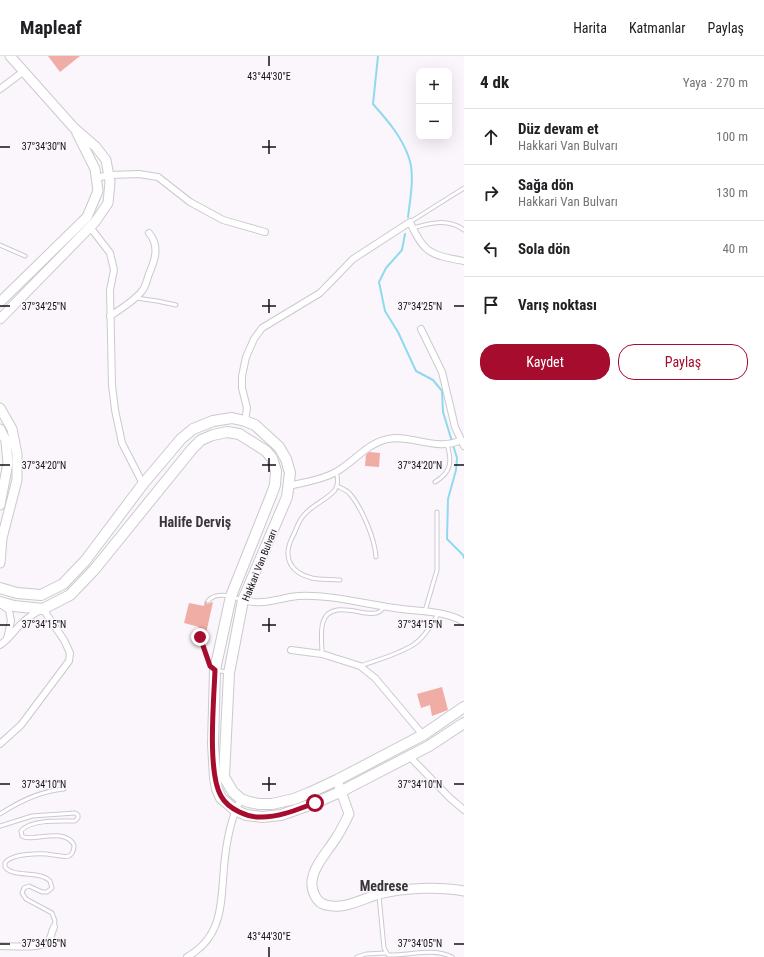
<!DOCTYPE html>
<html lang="tr">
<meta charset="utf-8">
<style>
:root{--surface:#fff;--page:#f2f2f2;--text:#202124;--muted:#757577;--line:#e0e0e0;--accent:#a60c2e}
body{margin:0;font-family:"Roboto Condensed",sans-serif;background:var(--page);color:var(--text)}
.controls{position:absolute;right:12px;top:12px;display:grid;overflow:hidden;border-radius:8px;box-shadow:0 4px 16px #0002}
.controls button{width:36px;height:36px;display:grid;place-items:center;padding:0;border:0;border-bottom:1px solid var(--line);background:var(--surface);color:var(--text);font:20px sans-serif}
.stop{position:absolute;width:12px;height:12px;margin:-9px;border:3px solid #a60c2e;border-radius:50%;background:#fff}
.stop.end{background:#a60c2e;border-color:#fff;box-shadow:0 1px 4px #0008}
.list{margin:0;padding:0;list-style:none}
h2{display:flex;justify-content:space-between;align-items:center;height:52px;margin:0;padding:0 16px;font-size:17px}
h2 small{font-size:13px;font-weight:400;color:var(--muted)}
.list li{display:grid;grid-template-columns:26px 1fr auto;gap:12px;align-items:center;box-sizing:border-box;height:56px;padding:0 16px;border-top:1px solid var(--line)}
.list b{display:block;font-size:15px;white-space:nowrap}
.list p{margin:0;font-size:13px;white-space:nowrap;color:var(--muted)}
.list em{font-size:13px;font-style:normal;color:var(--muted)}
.actions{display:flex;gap:8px;padding:12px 16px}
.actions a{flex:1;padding:9px 0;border:1px solid var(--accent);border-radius:16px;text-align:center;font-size:14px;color:var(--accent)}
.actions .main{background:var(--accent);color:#fff}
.icon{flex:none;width:22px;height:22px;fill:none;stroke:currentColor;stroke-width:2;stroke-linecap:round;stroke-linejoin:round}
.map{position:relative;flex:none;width:464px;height:901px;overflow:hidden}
header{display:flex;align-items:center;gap:24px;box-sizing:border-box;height:56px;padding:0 20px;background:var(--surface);border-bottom:1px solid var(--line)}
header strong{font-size:19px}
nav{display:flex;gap:22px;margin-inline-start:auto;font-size:14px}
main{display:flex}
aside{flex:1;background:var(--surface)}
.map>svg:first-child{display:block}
</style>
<header>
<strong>Mapleaf</strong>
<nav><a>Harita</a><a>Katmanlar</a><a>Paylaş</a></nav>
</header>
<main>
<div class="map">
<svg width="464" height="901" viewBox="0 0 464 901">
<rect width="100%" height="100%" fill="#faf6fc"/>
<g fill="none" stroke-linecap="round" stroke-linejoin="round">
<g stroke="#8fdaed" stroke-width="2">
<path d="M378 0 373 48C388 65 402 81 409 102 415 119 410 144 408 161"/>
<path d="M405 178 402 194 386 212 379 226 385 255 398 276 416 315 433 324 442 335 443 356 457 402 456 414 448 443 447 483 463 499 464 502"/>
</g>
</g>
<g fill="#efada5">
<path d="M48 0H80L60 16Z"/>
<path d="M369 396 380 397 379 411 365 410 366 399Z"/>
<path d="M205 544 207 548 213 546 205 582 201 578 197 580 199 571 184 567 189 547 204 550Z"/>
<path d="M442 631 448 654 432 660 430 649 421 652 417 638Z"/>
</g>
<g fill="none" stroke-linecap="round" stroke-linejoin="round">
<defs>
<g id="lane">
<path d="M410 166 464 132"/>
<path d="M413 172C430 167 448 162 464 174"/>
<path d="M0 189 25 200"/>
<path d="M136 242 157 245 176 249"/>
<path d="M336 416C338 422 339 428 335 434 328 443 312 449 304 459 299 464 297 471 294 478 282 499 288 516 312 522 321 524 331 523 340 524"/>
<path d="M435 426C452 416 452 405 447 388"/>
<path d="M337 430C341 432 347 434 350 438 362 452 375 483 376 501"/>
<path d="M208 545C216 535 232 540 242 544"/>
<path d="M425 555 437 514V456"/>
<path d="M200 581 210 609 215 614 227 616"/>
<path d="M322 598C322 588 320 575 323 566 331 541 367 563 379 556 381 555 382 553 384 551"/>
<path d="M360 610C377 604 397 599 413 589 424 582 431 569 438 558"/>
<path d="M0 758C20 745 40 735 64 733"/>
<path d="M0 770 32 760 75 757 78 759V762L75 765C62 765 30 763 21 775L22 780C32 787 64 770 74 789 74 794 73 798 69 800 64 802 58 799 53 799 43 797 11 797 5 807V811C13 822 39 814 50 825L52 832 47 836H42L29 830 24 832 22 837 26 843 52 857 55 865 54 871"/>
<path d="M379 840 384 892 388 899C408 900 433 891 452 901"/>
<path d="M357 901 366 898 386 897"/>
</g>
<g id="street">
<path d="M0 33 24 15"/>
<path d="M96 122 109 119 139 118 158 121 190 146 223 164 265 176"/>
<path d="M90 171 110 197 114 214 110 234 112 329 115 354 122 387 143 428"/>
<path d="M110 260C121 253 134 245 142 235 146 230 147 223 149 218 155 204 160 190 149 177"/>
<path d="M421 273 442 316 455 371 464 390"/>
<path d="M245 365 247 352 242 332V320L246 301 254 283 262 272 320 237 353 203 410 166C424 198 431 199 464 205"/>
<path d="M289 430C305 426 322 424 336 416 354 406 367 387 388 383 410 378 438 396 461 384"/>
<path d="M243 544C264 550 278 542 298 540 330 538 363 548 395 552 417 556 445 554 464 566"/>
<path d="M3 550 9 554 11 565 7 583"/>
<path d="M0 589C8 584 13 576 20 569 27 562 34 557 43 553L64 584 70 597 69 605 21 669 0 688"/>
<path d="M291 594 322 598 360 610 375 622 423 679"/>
<path d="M409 700 450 742 464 754"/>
<path d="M0 890C11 890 40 893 48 886 51 882 52 875 54 871"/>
<path d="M187 901C223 881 221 847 224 811 226 788 230 763 241 743"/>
</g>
<g id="secondary">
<path d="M0 246 87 161 98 135 95 113 77 77"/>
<path d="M0 263 95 166 108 147 110 126 106 104 96 91 74 72 10 0"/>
<path d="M0 352 12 373 17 398V424L2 482 0 507"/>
<path d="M0 373 6 385 8 407 0 449"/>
<path d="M337 724 349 758C345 766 341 775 336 782 328 795 314 809 312 825 311 834 316 847 326 849 344 854 362 843 379 838 404 832 439 830 464 835"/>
</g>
<g id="primary">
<path d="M0 532 17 537 41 539 63 528 85 505 143 428 181 383 193 373 213 365 232 362 245 365 255 369 279 391 286 403 290 417 287 441 243 544 229 617 224 721 233 736 241 743 249 746 259 748H272L294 743 309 737 337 724 423 679 464 651"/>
<path d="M0 546 14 550 43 553 70 539 94 514 192 393 201 384 213 379 227 376 239 378 266 395 272 402 276 415 275 429 271 440 231 540 215 614 213 688 215 722 217 733 221 742 235 754 246 759 262 761 281 759 315 747 342 735 429 690 464 667"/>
</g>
</defs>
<use href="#lane" stroke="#ccc9ce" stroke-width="5"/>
<use href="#street" stroke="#ccc9ce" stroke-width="8"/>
<use href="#secondary" stroke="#ccc9ce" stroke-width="11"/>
<use href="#primary" stroke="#ccc9ce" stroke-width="12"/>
<use href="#lane" stroke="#fff" stroke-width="3"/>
<use href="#street" stroke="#fff" stroke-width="6"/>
<use href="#secondary" stroke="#fff" stroke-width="9"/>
<use href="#primary" stroke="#fff" stroke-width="10"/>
</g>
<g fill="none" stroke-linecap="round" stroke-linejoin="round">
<path stroke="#a60c2e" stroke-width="5" d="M200 581 210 610 215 614C214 643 207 716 221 740 228 753 248 762 262 761 281 761 298 753 315 747"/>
</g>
<path fill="none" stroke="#131214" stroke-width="1.5" d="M269 0V10M269 84V98M0 91H10M262 91H276M269 243V257M0 250H10M262 250H276M454 250H464M269 402V416M0 409H10M262 409H276M454 409H464M269 562V576M0 569H10M262 569H276M454 569H464M269 721V735M0 728H10M262 728H276M454 728H464M0 888H10M454 888H464M269 891V901"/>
<g text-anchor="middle" stroke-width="3" stroke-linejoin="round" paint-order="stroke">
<g font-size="10" fill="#131214" stroke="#faf6fc">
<text transform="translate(259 509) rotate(-68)" y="4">Hakkari Van Bulvarı</text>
</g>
<g font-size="14" font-weight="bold" fill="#39363a" stroke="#faf6fc">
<text x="195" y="471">Halife Derviş</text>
<text x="384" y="835">Medrese</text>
</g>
</g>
<g font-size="10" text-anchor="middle" fill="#131214" stroke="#faf6fc" stroke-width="3" stroke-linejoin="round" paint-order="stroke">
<text x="269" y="24">43°44'30"E</text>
<text x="44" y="94">37°34'30"N</text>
<text x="44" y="254">37°34'25"N</text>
<text x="420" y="254">37°34'25"N</text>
<text x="44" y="413">37°34'20"N</text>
<text x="420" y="413">37°34'20"N</text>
<text x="44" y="572">37°34'15"N</text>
<text x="420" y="572">37°34'15"N</text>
<text x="44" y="732">37°34'10"N</text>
<text x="420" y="732">37°34'10"N</text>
<text x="269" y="884">43°44'30"E</text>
<text x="44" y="891">37°34'05"N</text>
<text x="420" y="891">37°34'05"N</text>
</g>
</svg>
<div class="controls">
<button>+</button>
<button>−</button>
</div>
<div class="stop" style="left:315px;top:747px"></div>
<div class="stop end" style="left:200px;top:581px"></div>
</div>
<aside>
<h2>4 dk<small>Yaya · 270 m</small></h2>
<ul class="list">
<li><svg class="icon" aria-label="ahead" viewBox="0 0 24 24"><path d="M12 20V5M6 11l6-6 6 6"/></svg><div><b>Düz devam et</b><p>Hakkari Van Bulvarı</p></div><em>100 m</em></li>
<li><svg class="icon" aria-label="right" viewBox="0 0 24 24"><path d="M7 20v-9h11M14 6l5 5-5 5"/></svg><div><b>Sağa dön</b><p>Hakkari Van Bulvarı</p></div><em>130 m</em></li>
<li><svg class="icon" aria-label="left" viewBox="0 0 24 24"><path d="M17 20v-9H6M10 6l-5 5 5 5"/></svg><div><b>Sola dön</b></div><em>40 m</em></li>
<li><svg class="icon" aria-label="arrive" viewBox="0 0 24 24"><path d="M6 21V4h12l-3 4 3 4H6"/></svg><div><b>Varış noktası</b></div></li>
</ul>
<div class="actions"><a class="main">Kaydet</a><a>Paylaş</a></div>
</aside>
</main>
